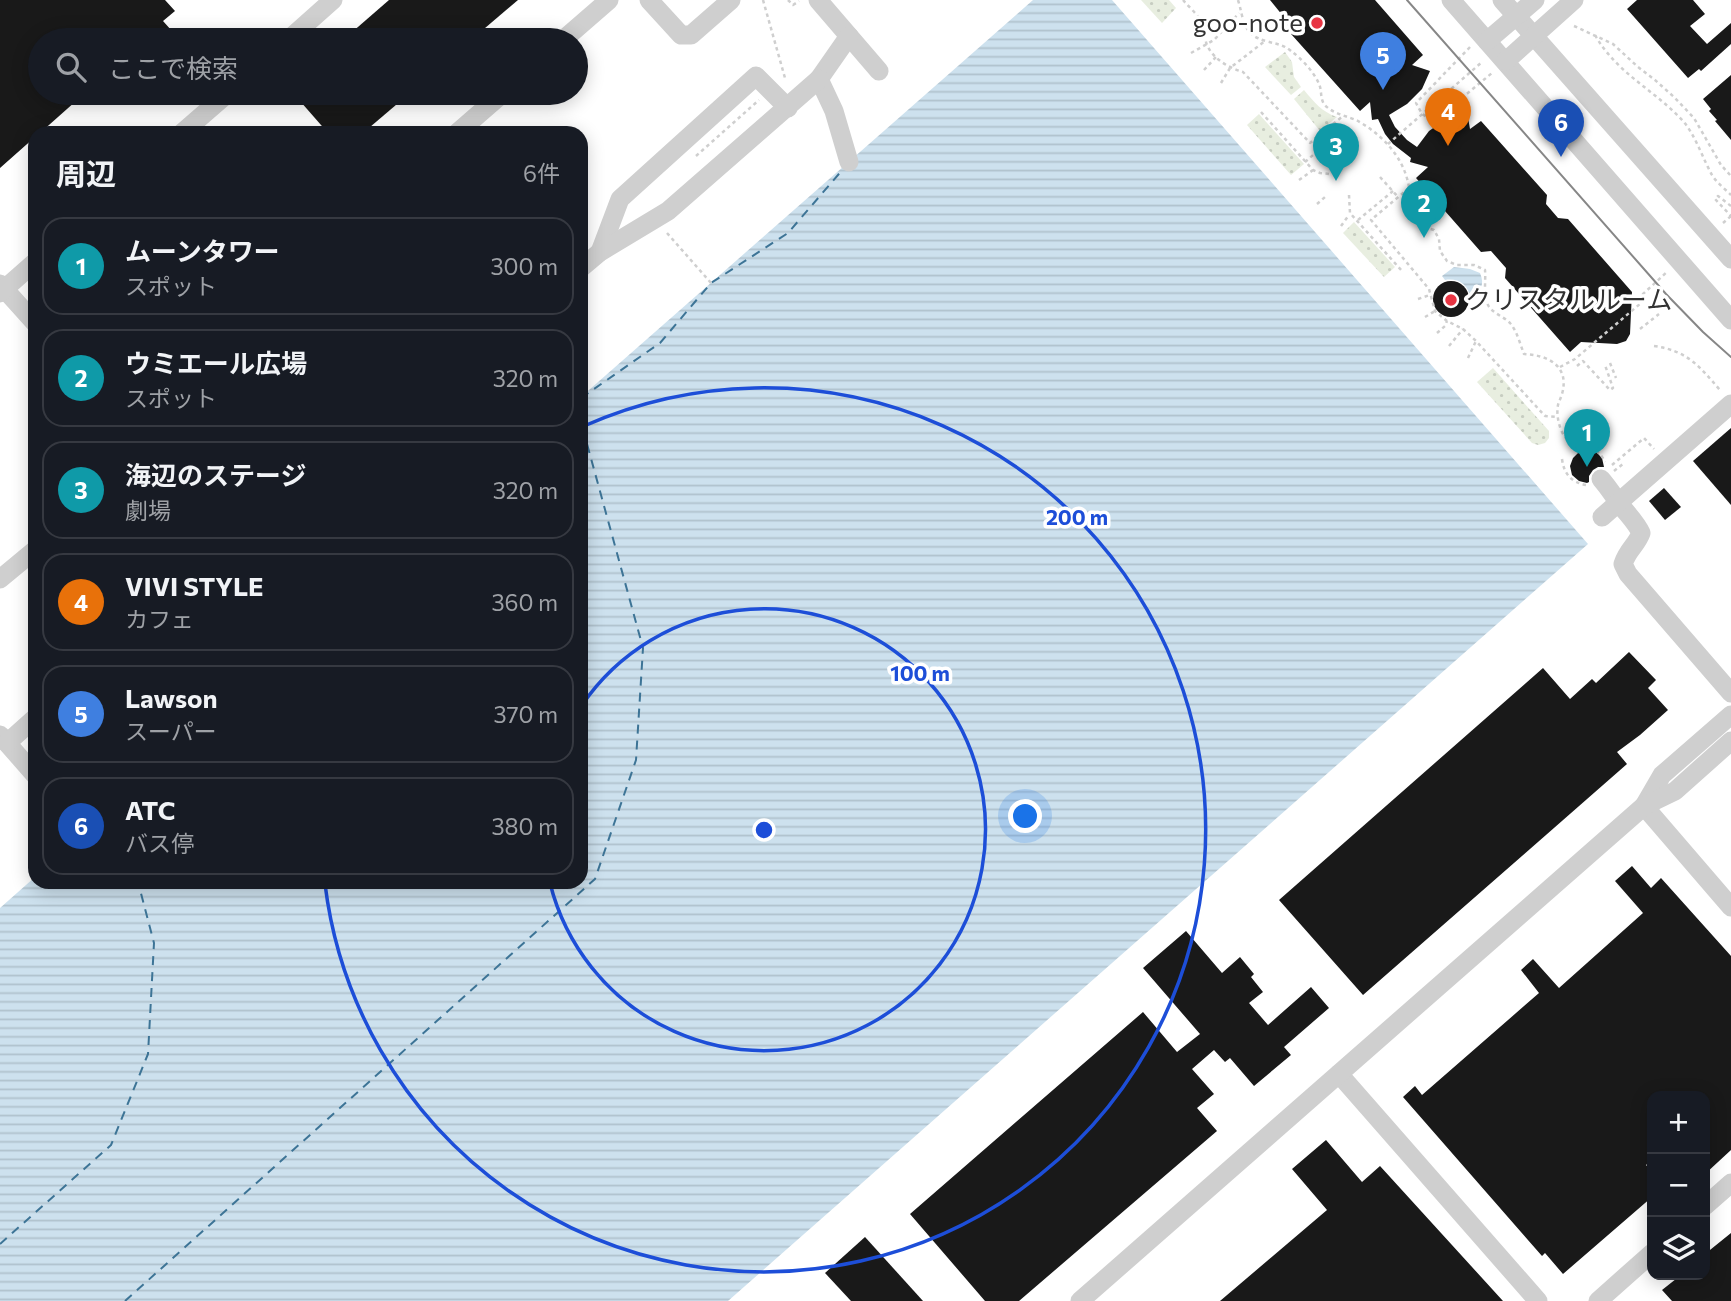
<!DOCTYPE html>
<html lang="ja">
<meta charset="utf-8">
<style>
:root{--surface:#171b24;--page:#20242c;--text:#f1f3f6;--muted:#9ea1a6;--line:#363941;--accent:#e83543}
body{margin:0;font-family:Commissioner,"Noto Sans JP",sans-serif;background:var(--page);color:var(--text)}
.controls{position:absolute;right:21px;bottom:21px;display:grid;overflow:hidden;border-radius:14px;box-shadow:0 4px 18px #0003}
.controls button{width:63px;height:63px;display:grid;place-items:center;padding:0;border:0;border-bottom:2px solid var(--line);background:var(--surface);color:var(--text);font:35px sans-serif}
.you{position:absolute;left:1026px;top:817px;width:24px;height:24px;margin:-18px;border:5px solid #fff;border-radius:50%;background:#1a73e8;box-shadow:0 0 0 10px #1a73e833}
.badge{display:grid;place-items:center;width:46px;height:46px;border-radius:50%;background:var(--accent);color:#fff;font-size:23px;font-weight:700}
.pin{position:absolute;translate:-50% -58px;filter:drop-shadow(0 2px 4px #0008)}
.pin::after{content:'';position:absolute;top:37px;width:24px;height:21px;background:inherit;clip-path:polygon(0 0,100% 0,50% 100%)}
.list{margin:0;padding:0;list-style:none}
h2{display:flex;justify-content:space-between;align-items:center;height:91px;margin:0;padding:0 28px;font-size:30px}
h2 small{font-size:23px;font-weight:400;color:var(--muted)}
.list li{display:grid;grid-template-columns:46px 1fr auto;gap:21px;align-items:center;box-sizing:border-box;height:98px;margin:0 14px 14px;padding:0 14px;border:2px solid var(--line);border-radius:21px}
.list b{display:block;font-size:26px;white-space:nowrap}
.list p{margin:0;font-size:23px;white-space:nowrap;color:var(--muted)}
.list em{font-size:23px;font-style:normal;color:var(--muted)}
.icon{flex:none;width:38px;height:38px;fill:none;stroke:currentColor;stroke-width:2;stroke-linecap:round;stroke-linejoin:round}
.map{position:relative;flex:none;width:1731px;height:1301px;overflow:hidden}
.search{position:absolute;background:var(--surface);box-shadow:0 4px 18px #0003;left:28px;top:28px;width:560px;height:77px;display:flex;align-items:center;gap:18px;box-sizing:border-box;padding:0 24px;border-radius:38px;color:var(--muted);font-size:26px}
.panel{position:absolute;background:var(--surface);box-shadow:0 4px 18px #0003;left:28px;top:126px;width:560px;height:763px;border-radius:21px}
.map>svg:first-child{display:block}
</style>
<div class="map">
<svg width="1731" height="1301" viewBox="0 0 1731 1301">
<defs>
<pattern id="grass-dots" width="8" height="8" patternUnits="userSpaceOnUse" patternTransform="scale(1.75)"><rect width="8" height="8" fill="#e8eee0"/><path d="M2 2h.1M6 6h.1" fill="none" stroke="#c7cdc1" stroke-width="1.8" stroke-linecap="round"/></pattern>
<pattern id="water-rules" width="6" height="5" patternUnits="userSpaceOnUse" patternTransform="scale(1.75)"><rect width="6" height="5" fill="#cde1ee"/><path d="M0 2.5h6" fill="none" stroke="#b0c2cd"/></pattern>
</defs>
<rect width="100%" height="100%" fill="#fff"/>
<g fill="url(#grass-dots)">
<path d="M1141 0H1169L1176 8 1162 23Z"/>
<path d="M1285 52 1292 62 1294 77 1301 87 1291 95 1265 67Z"/>
<path d="M1304 90C1314 102 1322 112 1337 117L1320 131 1294 99Z"/>
<path d="M1259 114 1304 164 1291 175 1247 125Z"/>
<path d="M1354 222 1395 267 1384 277 1343 233Z"/>
<path d="M1493 368 1549 431V438L1545 443 1538 445 1532 443 1477 382Z"/>
</g>
<g fill="url(#water-rules)">
<path d="M1033 0H1112L1588 544 728 1301H0V908L35 877V882H581V397Z"/>
<path d="M1454 267 1470 269 1480 273C1485 285 1481 291 1470 297 1468 284 1458 278 1445 280L1442 276Z"/>
</g>
<g fill="none" stroke-linecap="round" stroke-linejoin="round">
<g stroke="#3d7496" stroke-width="2" stroke-dasharray="9 7" stroke-linecap="butt">
<path d="M581 398 660 343 711 283 788 233 844 168"/>
<path d="M0 1244 111 1145 148 1054 154 943 138 882"/>
<path d="M125 1301 595 879 636 760 643 648 581 422"/>
</g>
</g>
<g fill="#191919">
<path d="M0 0H165L175 11 163 21 180 40H40V93H85L40 133H35V137L0 168Z"/>
<path d="M389 0H518L471 40H343Z"/>
<path d="M1270 0H1375L1423 55 1412 65 1430 71 1422 89 1407 104 1389 115 1395 127 1407 140 1417 147 1429 131 1449 117 1467 112 1470 129 1481 121 1547 195 1546 204 1558 218 1568 219 1632 292 1630 334 1626 341 1617 344 1581 342 1570 352 1505 278 1506 268 1491 251 1481 252 1416 178 1428 167 1410 162 1411 158 1393 144 1385 134 1378 119 1372 120 1370 102 1360 111 1283 25V16Z"/>
<path d="M1637 0H1693L1705 14 1690 26 1707 44 1731 23V44L1701 71 1699 69 1688 78 1627 9Z"/>
<path d="M1731 75V140L1715 121 1717 120 1709 111 1711 109 1703 99Z"/>
<path d="M293 93H410L363 133H328Z"/>
<circle cx="1451" cy="299" r="18"/>
<path d="M1731 428V505L1693 461Z"/>
<path d="M1587 450 1596 452 1602 458 1604 467H1598L1593 470 1589 476V482L1587 483 1579 481 1572 475 1570 466 1573 458 1579 452Z"/>
<path d="M1664 488 1681 507 1665 520 1649 501Z"/>
<path d="M1629 652 1656 680 1648 688 1668 710 1640 735 1617 752 1627 764 1363 995 1279 900 1543 668 1570 699 1592 679 1596 683Z"/>
<path d="M1632 866 1651 888 1661 878 1731 956V1150L1705 1174V1096H1652V1160L1646 1165 1652 1171V1197L1563 1274 1545 1253 1542 1256 1403 1097 1415 1086 1422 1095 1539 993 1521 970 1533 959 1559 988 1643 913 1615 881Z"/>
<path d="M1186 931 1222 973 1240 957 1254 974 1251 977 1263 992 1249 1003 1268 1025 1311 987 1329 1008 1284 1047 1291 1055 1254 1086 1230 1058 1225 1062 1214 1050 1192 1069 1214 1094 1197 1108 1217 1131 1019 1301H985L910 1214 1143 1012 1177 1052 1200 1034 1143 968Z"/>
<path d="M1326 1140 1362 1182 1380 1166 1503 1301H1220L1327 1210 1292 1169Z"/>
<path d="M1731 1233V1301H1672L1662 1290 1681 1275H1705V1254Z"/>
<path d="M865 1237 923 1301H851L825 1273Z"/>
</g>
<g fill="none" stroke-linecap="round" stroke-linejoin="round">
<g stroke="#cfcfcf" stroke-width="2.5" stroke-dasharray="3.5 3.5" stroke-linecap="butt">
<path d="M763 0 785 78 783 80"/>
<path d="M788 0 793 5 799 1"/>
<path d="M1183 0C1189 7 1197 14 1202 22 1206 30 1204 38 1207 45 1213 59 1229 68 1243 72L1310 143 1316 138"/>
<path d="M1238 0C1244 19 1242 35 1266 41 1275 44 1283 44 1291 51 1301 58 1314 72 1319 84 1322 90 1320 98 1324 104 1332 114 1348 116 1358 121 1384 136 1404 158 1409 187 1411 198 1412 209 1414 219L1421 226 1434 230 1439 239 1440 251 1447 261 1457 265H1474L1485 270C1486 281 1483 296 1488 305 1492 313 1503 316 1510 323 1517 331 1520 344 1524 354 1548 355 1570 366 1562 394 1561 398 1559 401 1558 405 1556 414 1559 429 1565 437 1578 453 1594 439 1605 462"/>
<path d="M1574 26 1613 44 1638 67 1655 80 1674 97 1694 118 1721 165 1731 176"/>
<path d="M1595 35C1617 74 1655 90 1684 122 1696 137 1703 159 1712 175 1717 183 1725 189 1731 195"/>
<path d="M1470 47 1416 103 1422 114 1434 121 1492 73"/>
<path d="M1191 53 1214 40 1239 13"/>
<path d="M1204 70 1216 57"/>
<path d="M1221 83 1230 68 1265 41"/>
<path d="M1261 112 1313 170 1320 173 1330 174"/>
<path d="M1343 132 1355 145"/>
<path d="M1322 133 1343 116"/>
<path d="M1388 144 1482 62"/>
<path d="M696 156 759 100"/>
<path d="M1305 162 1327 143"/>
<path d="M1380 177 1398 197"/>
<path d="M1299 180 1313 170"/>
<path d="M1409 188 1371 220 1429 289 1435 311 1447 321 1463 329 1476 341 1545 416 1558 417"/>
<path d="M1349 195 1350 213 1402 271"/>
<path d="M1317 204 1325 197"/>
<path d="M1731 206 1718 196 1715 199 1731 216"/>
<path d="M1358 220 1393 191"/>
<path d="M1723 223 1731 216"/>
<path d="M1341 226 1349 215"/>
<path d="M667 233 711 283"/>
<path d="M1418 299 1430 295"/>
<path d="M1425 317 1435 311"/>
<path d="M1640 329 1659 314"/>
<path d="M1437 333 1445 326 1447 321"/>
<path d="M1449 346 1463 329"/>
<path d="M1654 346C1688 351 1699 366 1720 390"/>
<path d="M1468 358 1476 341"/>
<path d="M1610 363 1616 378"/>
<path d="M1577 366 1583 361 1610 390 1613 388 1605 365"/>
<path d="M1560 367 1575 359 1641 303 1643 294 1668 271"/>
<path d="M1562 459C1564 474 1571 482 1586 485"/>
<path d="M1612 465 1644 438 1654 449"/>
<path d="M1614 471 1623 464"/>
</g>
<g stroke="#cfcfcf" stroke-width="19">
<path d="M649 0 681 35H691L731 0"/>
<path d="M818 0 879 71"/>
<path d="M1451 0 1731 320"/>
<path d="M1502 0 1731 259"/>
<path d="M288 40 333 0"/>
<path d="M563 40 609 0"/>
<path d="M1487 41 1535 0"/>
<path d="M1506 61 1574 0"/>
<path d="M182 133 228 93"/>
<path d="M457 133 503 93"/>
<path d="M849 162 834 111 819 79 849 36"/>
<path d="M600 252 620 199 756 76 788 108"/>
<path d="M581 268 600 252 668 211 819 79"/>
<path d="M0 284 35 323"/>
<path d="M0 293 35 262"/>
<path d="M1601 479C1608 487 1613 495 1619 503 1627 514 1636 522 1641 533 1636 546 1628 549 1623 564L1628 574 1731 693"/>
<path d="M1602 517 1731 404"/>
<path d="M0 579 35 550"/>
<path d="M0 735 35 775"/>
<path d="M7 743 35 718"/>
<path d="M1644 806 1731 907"/>
<path d="M1644 806 1662 775 1731 715"/>
<path d="M1339 1074 1538 1301"/>
<path d="M1705 1206 1731 1183"/>
<path d="M1080 1301 1644 806 1675 791 1731 741"/>
<path d="M1598 1301 1652 1253"/>
</g>
<path stroke="#878787" stroke-width="2" d="M1407 0 1666 294 1703 332 1731 357"/>
</g>
<g fill="none" stroke="#1d4ed8" stroke-width="3.5">
<path d="M582 705A221 221 0 1 1 550 883"/>
<path d="M584 426A442 442 0 1 1 325 884"/>
</g>
<g fill="#e83543" stroke="#fff" stroke-width="2.5">
<circle cx="1317" cy="23" r="7"/>
<circle cx="1451" cy="300" r="7"/>
</g>
<g text-anchor="middle" stroke-width="7" stroke-linejoin="round" paint-order="stroke">
<g font-size="26" fill="#323232" stroke="#fff" text-anchor="end">
<text x="1303" y="32">goo-note</text>
<text x="1465" y="309" text-anchor="start">クリスタルルーム</text>
</g>
</g>
<circle cx="764" cy="830" r="10" fill="#1d4ed8" stroke="#fff" stroke-width="3.5"/>
<g font-size="21" text-anchor="middle" font-weight="bold" fill="#1d4ed8" stroke="#fff" stroke-width="7" stroke-linejoin="round" paint-order="stroke">
<text x="1077" y="525">200 m</text>
<text x="920" y="681">100 m</text>
</g>
</svg>
<div class="controls">
<button>+</button>
<button>−</button>
<button><svg class="icon" aria-label="layers" viewBox="0 0 24 24"><path d="M12 4l9 5-9 5-9-5zM3 14l9 5 9-5"/></svg></button>
</div>
<div class="you"></div>
<div class="pin badge" style="left:1587px;top:467px;background:#0f9aa8">1</div>
<div class="pin badge" style="left:1424px;top:238px;background:#0f9aa8">2</div>
<div class="pin badge" style="left:1336px;top:181px;background:#0f9aa8">3</div>
<div class="pin badge" style="left:1448px;top:146px;background:#e8710a">4</div>
<div class="pin badge" style="left:1383px;top:90px;background:#3f7fe0">5</div>
<div class="pin badge" style="left:1561px;top:157px;background:#1a4fb4">6</div>
<div class="search"><svg class="icon" aria-label="search" viewBox="0 0 24 24"><circle cx="10" cy="10" r="6"/><path d="M15 15l6 6"/></svg>ここで検索</div>
<section class="panel">
<h2>周辺<small>6件</small></h2>
<ul class="list">
<li><span class="badge" style="background:#0f9aa8">1</span><div><b>ムーンタワー</b><p>スポット</p></div><em>300 m</em></li>
<li><span class="badge" style="background:#0f9aa8">2</span><div><b>ウミエール広場</b><p>スポット</p></div><em>320 m</em></li>
<li><span class="badge" style="background:#0f9aa8">3</span><div><b>海辺のステージ</b><p>劇場</p></div><em>320 m</em></li>
<li><span class="badge" style="background:#e8710a">4</span><div><b>VIVI STYLE</b><p>カフェ</p></div><em>360 m</em></li>
<li><span class="badge" style="background:#3f7fe0">5</span><div><b>Lawson</b><p>スーパー</p></div><em>370 m</em></li>
<li><span class="badge" style="background:#1a4fb4">6</span><div><b>ATC</b><p>バス停</p></div><em>380 m</em></li>
</ul>
</section>
</div>
